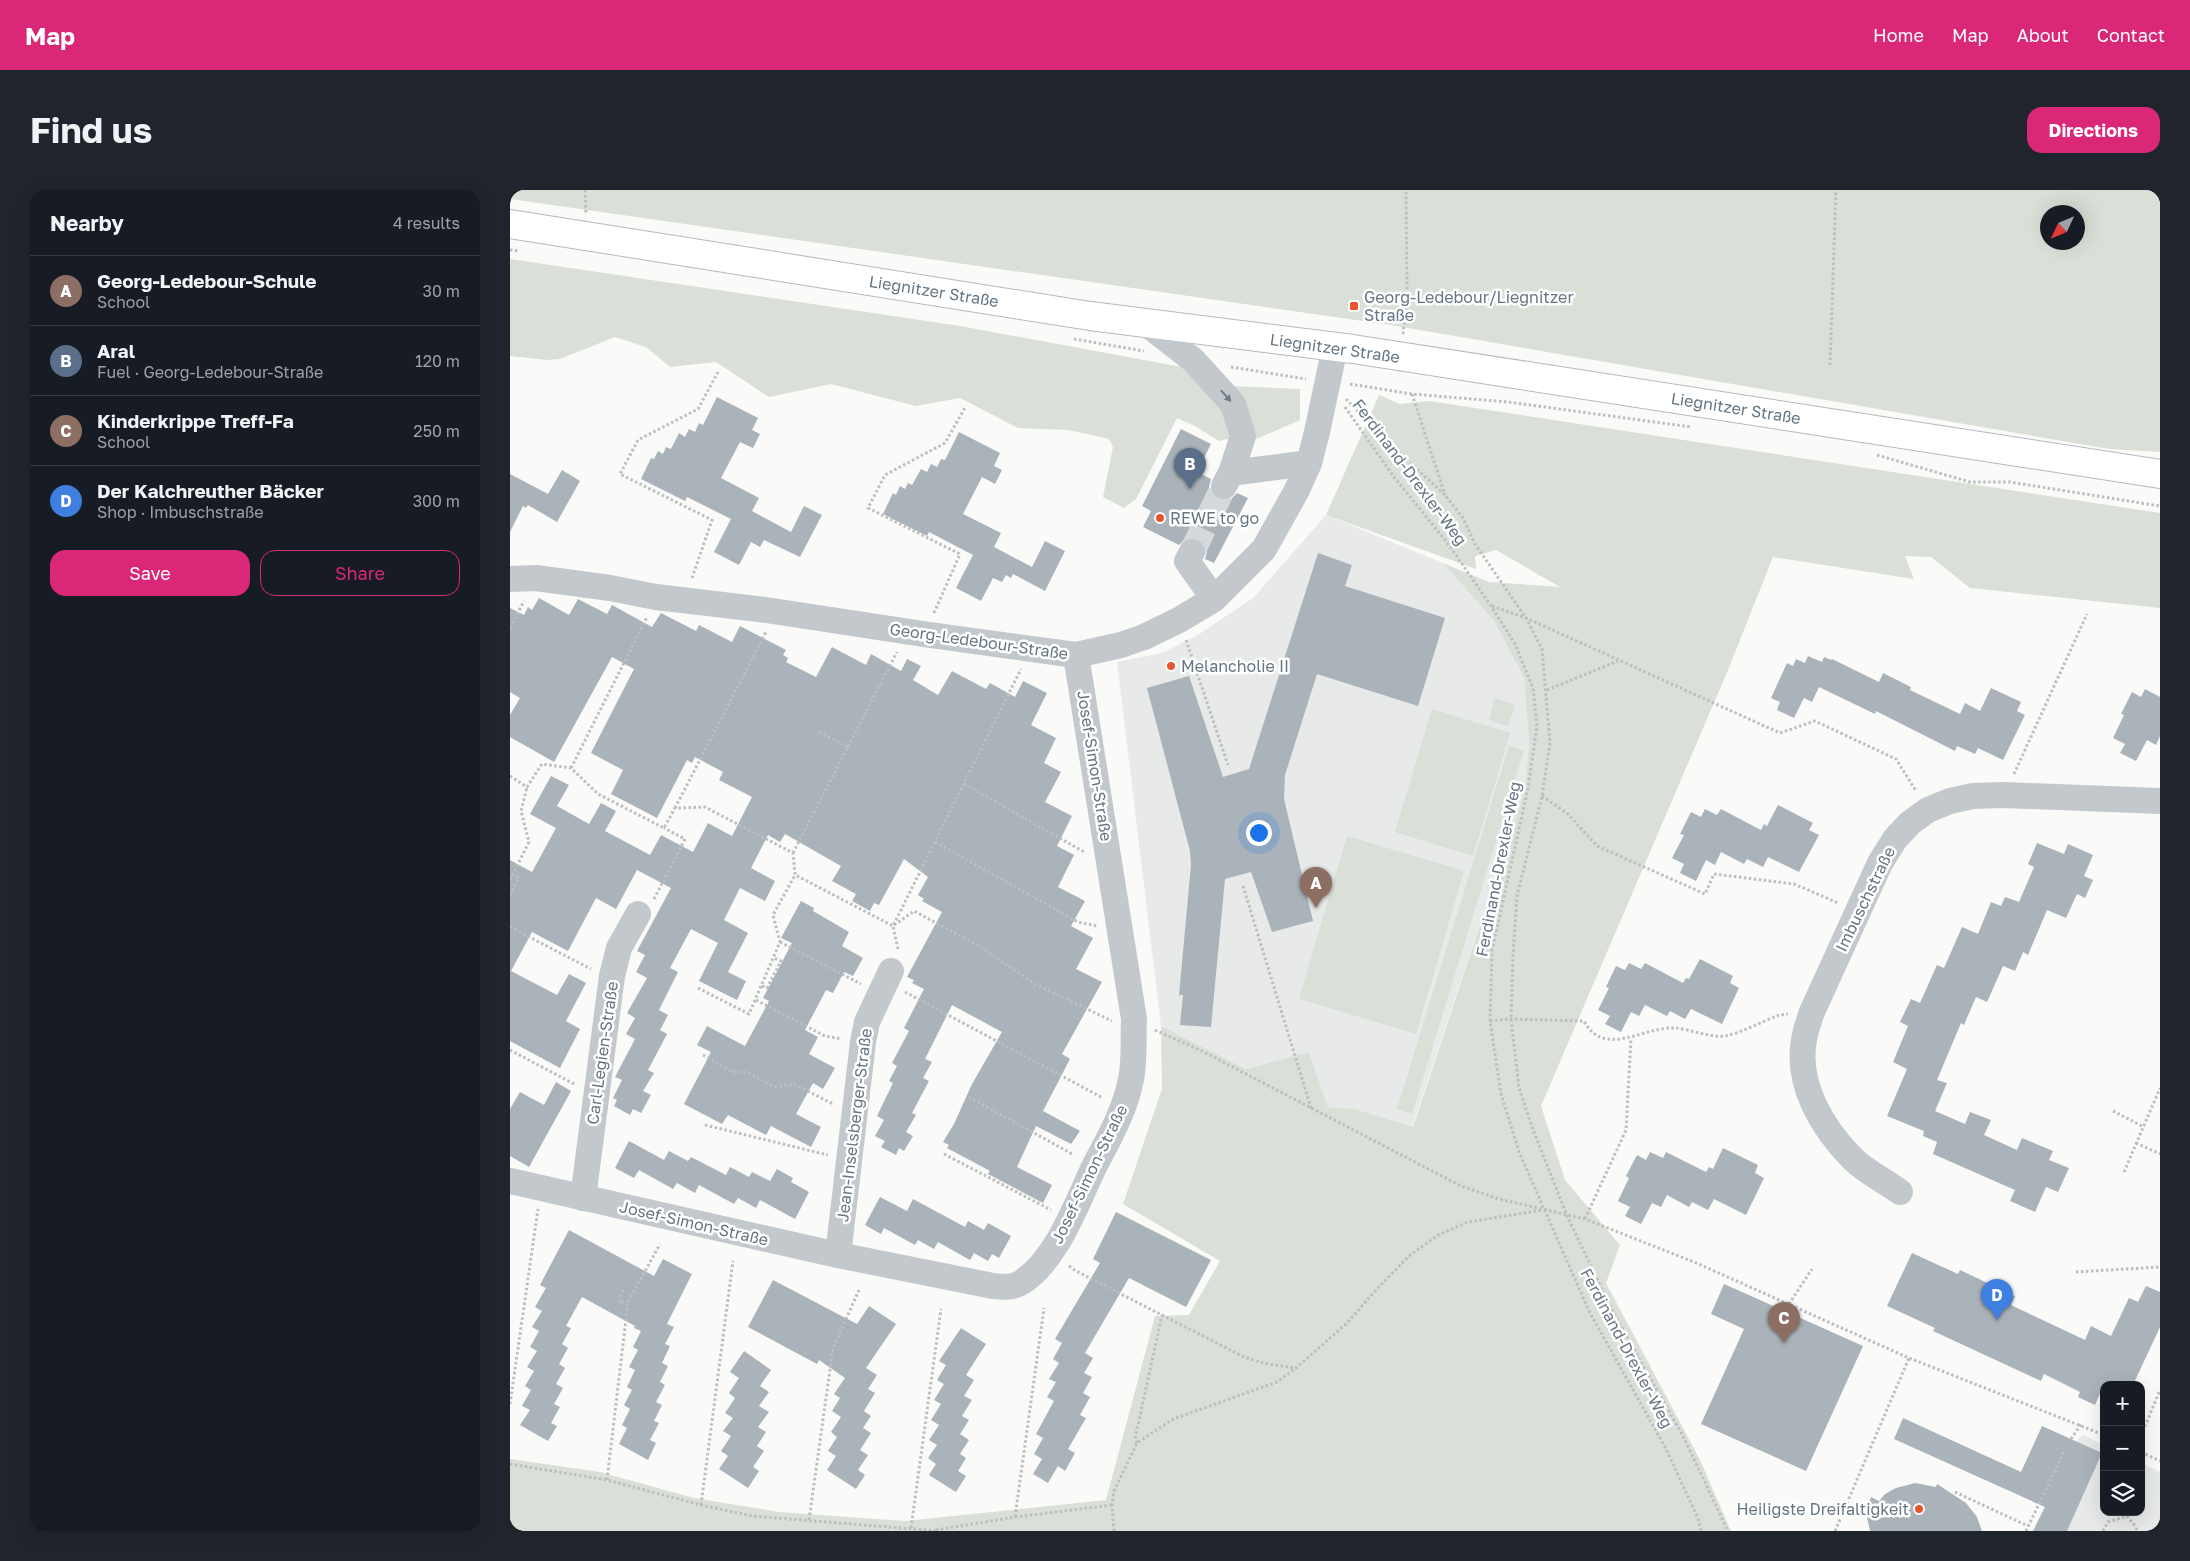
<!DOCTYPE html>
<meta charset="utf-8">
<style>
:root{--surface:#171b24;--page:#20242c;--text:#f1f3f6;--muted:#9ea1a6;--line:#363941;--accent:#db2777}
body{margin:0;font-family:"Golos Text",sans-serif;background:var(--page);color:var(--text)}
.controls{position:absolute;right:15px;bottom:15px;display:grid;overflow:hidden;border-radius:10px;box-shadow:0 5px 20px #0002}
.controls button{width:45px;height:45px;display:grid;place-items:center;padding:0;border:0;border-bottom:1px solid var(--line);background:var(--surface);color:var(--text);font:25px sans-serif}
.compass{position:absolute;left:1530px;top:15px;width:45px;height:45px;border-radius:50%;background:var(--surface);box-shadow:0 5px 20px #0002;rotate:226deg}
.you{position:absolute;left:748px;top:642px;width:18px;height:18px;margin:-12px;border:4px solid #fff;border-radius:50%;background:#1a73e8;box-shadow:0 0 0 8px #1a73e833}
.badge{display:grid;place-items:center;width:32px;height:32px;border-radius:50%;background:var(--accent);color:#fff;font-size:16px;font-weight:700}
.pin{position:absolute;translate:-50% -41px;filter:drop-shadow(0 1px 2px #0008)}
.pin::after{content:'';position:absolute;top:26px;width:18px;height:15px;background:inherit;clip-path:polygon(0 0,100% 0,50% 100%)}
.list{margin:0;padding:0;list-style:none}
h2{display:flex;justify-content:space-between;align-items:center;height:65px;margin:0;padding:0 20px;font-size:21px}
h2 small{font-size:16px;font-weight:400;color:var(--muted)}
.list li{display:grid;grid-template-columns:32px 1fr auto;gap:15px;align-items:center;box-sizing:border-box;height:70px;padding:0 20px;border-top:1px solid var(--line)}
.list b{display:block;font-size:19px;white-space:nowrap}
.list p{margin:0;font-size:16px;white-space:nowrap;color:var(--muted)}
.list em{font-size:16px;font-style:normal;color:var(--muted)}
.actions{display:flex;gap:10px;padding:15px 20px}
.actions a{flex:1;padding:11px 0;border:1px solid var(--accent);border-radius:15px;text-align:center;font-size:18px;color:var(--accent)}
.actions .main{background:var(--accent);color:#fff}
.icon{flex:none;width:28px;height:28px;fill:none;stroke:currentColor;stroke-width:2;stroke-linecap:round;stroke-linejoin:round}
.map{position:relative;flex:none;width:1650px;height:1341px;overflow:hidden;border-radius:15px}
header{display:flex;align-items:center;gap:30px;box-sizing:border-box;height:70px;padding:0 25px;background:var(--accent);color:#fff}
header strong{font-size:24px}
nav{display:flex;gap:28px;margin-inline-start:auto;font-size:18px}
.intro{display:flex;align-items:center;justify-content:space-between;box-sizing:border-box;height:120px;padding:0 30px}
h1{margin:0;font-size:35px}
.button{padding:12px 22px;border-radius:15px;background:var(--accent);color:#fff;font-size:18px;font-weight:700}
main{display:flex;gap:30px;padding:0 30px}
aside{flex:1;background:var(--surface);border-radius:15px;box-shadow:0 5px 20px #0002}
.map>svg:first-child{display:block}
</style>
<header>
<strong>Map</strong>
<nav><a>Home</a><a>Map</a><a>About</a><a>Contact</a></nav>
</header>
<div class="intro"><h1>Find us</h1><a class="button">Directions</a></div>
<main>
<aside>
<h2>Nearby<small>4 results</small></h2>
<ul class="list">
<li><span class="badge" style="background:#8d6e63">A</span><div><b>Georg-Ledebour-Schule</b><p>School</p></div><em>30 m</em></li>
<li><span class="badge" style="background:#5c6f8a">B</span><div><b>Aral</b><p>Fuel · Georg-Ledebour-Straße</p></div><em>120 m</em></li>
<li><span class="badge" style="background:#8d6e63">C</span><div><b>Kinderkrippe Treff-Fa</b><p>School</p></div><em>250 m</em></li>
<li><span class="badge" style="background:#3f7fe0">D</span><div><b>Der Kalchreuther Bäcker</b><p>Shop · Imbuschstraße</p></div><em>300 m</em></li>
</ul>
<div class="actions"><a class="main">Save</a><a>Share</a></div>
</aside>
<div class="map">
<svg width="1650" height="1341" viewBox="0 0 1650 1341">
<rect width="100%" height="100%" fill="#fafaf8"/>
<g fill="#e8e9e9">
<path d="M816 325 933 373 984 431 1014 488 1019 553 1015 599 902 937 845 919 818 917 799 862 736 879 651 836 607 472 652 463 688 445 743 408Z"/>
<path d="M1573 1245 1594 1255V1322H1631V1273L1650 1282V1341H1523L1566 1251Z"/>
</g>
<g fill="#dadfd7" fill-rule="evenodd">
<path d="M0 0H1650V262L1599 259 881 135 0 9ZM1538 22H1568V52H1538Z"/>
<path d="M0 69 450 136 677 178 699 195 790 199V230L746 249 721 248 709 251 685 236 667 228 626 309 614 318 593 307 603 257 599 249 559 240 508 238 450 208 406 216 321 194 259 207 206 172 160 177 136 157 105 147 50 169 37 170 0 166Z"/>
<path d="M869 205 890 214 919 211 1650 323V418L1460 398 1421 367 1395 366 1404 389 1263 367 1218 480 1031 916 1055 990 1110 1055 1096 1093 1190 1270 1221 1341H0V1269L90 1282 184 1308 269 1322 395 1331 596 1310 645 1126 679 1125 710 1071 613 1014 652 899 651 836 736 879 799 862 818 917 845 919 903 937 1015 599 1019 553 1014 488 984 431 933 373 979 392 1050 397 986 360 965 366 966 379 816 325Z"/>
<path d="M985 508 1005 515 998 536 979 530Z"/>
<path d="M922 519 1000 543 963 666 885 642Z"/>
<path d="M999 556 1014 560 902 924 887 919Z"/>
<path d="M837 646 954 681 906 844 789 809Z"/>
</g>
<g fill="#aab3b9">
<path d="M207 207 248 228 242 240 250 244 243 258 230 252 211 288 249 308 242 321 281 342 294 316 312 325 290 367 254 350 250 357 241 352 229 375 204 362 221 329 177 307 175 311 131 289 141 268 144 269 148 261 153 264 156 257 161 259 169 243 175 247 179 239 185 242 189 233 193 235Z"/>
<path d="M671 239 701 254 687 282 701 289 699 297 702 304 706 309 714 311 721 309 727 303 738 308 704 373 695 369 697 362 695 355 689 349 681 347 675 349 669 355 633 337 641 321 632 316Z"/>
<path d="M449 242 490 263 484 276 492 280 485 294 472 287 453 324 491 343 484 357 522 377 535 351 555 361 535 401 503 384 501 388 496 385 492 392 483 388 471 411 446 398 463 365 419 342 417 346 373 324 383 303 386 305 390 296 395 299 398 293 402 295 411 279 417 282 421 274 427 277 431 269 435 270Z"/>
<path d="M52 280 70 291 47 332 18 315 16 318 13 316 0 342V284L38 304Z"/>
<path d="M808 363 842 375 835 396 935 428 908 516 807 484 775 585 774 609 803 731 762 742 741 682 715 689 701 837 670 835 673 805H669L681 675 680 661 637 498 679 486 713 587 739 579Z"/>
<path d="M29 408 59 425 68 409 97 424 102 415 142 437 151 423 186 441 189 435 222 452 230 436 276 460 273 465 278 468 276 472 306 487 322 457 356 475 361 464 391 481 397 469 411 476 403 490 428 505 442 481 476 499 480 493 505 507 513 491 537 503 521 535 546 548 534 573 551 582 535 612 562 626 547 656 564 665 548 697 575 711 561 736 583 748 566 779 592 792 552 864 560 869 533 921 570 941 561 954 526 936 507 977 542 995 533 1013 478 984 480 981 437 958 439 955 433 952 444 934 462 894 492 842 442 815 415 869 422 872 413 888 419 891 402 923 406 925 396 942 403 946 394 961 389 958 386 965 371 957 375 951 365 946 374 930 367 926 383 893 379 891 387 876 382 873 399 841 394 838 414 799 402 793 404 790 397 787 432 722 412 711 414 709 408 705 418 687 394 669 369 715 364 713 360 721 342 711 346 704 322 691 331 676 275 644 270 652 258 645 241 678 265 691 255 711 230 698 214 730 238 743 218 782 236 791 227 810 189 791 208 753 181 739 160 778 168 782 149 820 158 825 150 840 157 844 138 880 144 883 133 901 141 905 131 923 123 919 120 925 104 916 107 910 103 908 112 890 105 887 125 849 116 844 125 828 117 823 137 788 126 782 135 765 127 761 161 698 127 680 106 719 86 708 58 761 22 742 1 781 47 805 59 784 76 793 56 831 70 839 50 878 0 851V670L22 682 46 638 20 624 41 586 59 595 47 616 79 634 91 613 106 621 95 641 140 665 151 645 183 662 198 633 222 646 242 607 209 590 213 582 185 567 182 573 177 570 147 628 101 604 113 580 81 563 124 479 102 467 44 572 0 547V525L10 508 0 502V418L14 425 18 417 22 420Z"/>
<path d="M1298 466 1312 472 1314 467 1321 470 1322 469 1369 492 1373 483 1401 497 1400 500 1450 524 1455 513 1470 521 1481 498 1511 512 1507 521 1515 525 1493 570 1468 558 1465 564 1447 556 1445 561 1366 521 1365 524 1309 497 1302 512 1294 508 1284 528 1267 520 1270 512 1261 508 1277 473 1283 476 1286 469 1295 473Z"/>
<path d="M1635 499 1650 507V546L1646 555 1637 550 1626 571 1610 563 1615 554 1603 548 1614 525 1611 524 1622 502 1631 507Z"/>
<path d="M1268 615 1303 633 1299 640 1309 645 1289 682 1258 667 1253 677 1237 669 1234 674 1211 662 1205 675 1196 670 1186 691 1170 683 1174 674 1162 668 1174 645 1170 644 1181 622 1191 627 1195 619 1207 625 1211 619 1251 640 1254 634 1257 636Z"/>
<path d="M1527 653 1554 664 1558 654 1583 665 1574 686 1583 690 1575 708 1567 704 1556 728 1537 720 1518 765 1513 762 1505 781 1493 776 1477 812 1466 807 1454 835 1451 833 1427 890 1437 893 1425 921 1455 934 1460 922 1481 930 1474 945 1507 960 1512 948 1543 961 1539 970 1559 978 1548 1002 1536 997 1525 1022 1500 1011 1505 1000 1423 964 1427 952 1413 946 1414 941 1377 926 1397 879 1383 872 1398 836 1390 832 1401 809 1410 813 1427 775 1434 778 1452 737 1468 744 1481 712 1491 716 1495 707 1509 712 1524 677 1518 674Z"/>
<path d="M291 711 304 718 303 721 339 742 332 756 353 768 343 786 334 782 323 803 316 800 295 840 308 847 299 864 325 878 313 899 303 893 286 924 311 937 301 957 261 936 256 945 218 925 212 934 174 914 201 862 187 855 197 836 235 856 259 811 253 808 282 753 271 748Z"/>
<path d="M1190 769 1223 786 1220 793 1229 798 1212 834 1181 819 1175 829 1160 821 1157 826 1135 815 1129 826 1121 822 1111 842 1095 834 1100 826 1088 820 1099 798 1096 797 1106 776 1115 780 1119 773 1131 779 1135 773 1173 793 1176 788 1179 789Z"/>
<path d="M46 892 61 901 19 977 0 966V919L10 902 34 915Z"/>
<path d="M119 951 154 970 159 961 178 971 181 967 216 985 220 977 239 987 242 982 260 991 267 979 283 988 281 992 299 1002 285 1029 250 1010 246 1018 228 1008 224 1014 189 995 185 1003 167 993 163 999 129 980 124 988 105 978Z"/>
<path d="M1213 958 1248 975 1245 983 1254 988 1236 1025 1204 1009 1198 1020 1182 1012 1179 1017 1157 1005 1151 1017 1142 1013 1131 1034 1115 1026 1120 1017 1108 1011 1119 988 1116 986 1127 965 1136 970 1140 962 1153 968 1156 962 1196 982 1199 977 1203 979Z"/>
<path d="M370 1007 397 1021 403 1009 455 1037 458 1031 474 1040 478 1033 501 1046 489 1068 482 1064 478 1071 464 1063 460 1070 428 1052 424 1059 408 1050 405 1055 374 1038 371 1044 355 1035Z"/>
<path d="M606 1022 701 1070 676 1117 619 1088 575 1163 583 1168 574 1183 582 1187 573 1203 580 1207 570 1225 576 1228 558 1259 565 1263 555 1281 548 1276 538 1293 523 1284 532 1269 524 1264 533 1248 526 1244 544 1211 537 1207 546 1192 539 1189 549 1173 543 1169 552 1153 545 1149 590 1073 583 1069Z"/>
<path d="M59 1040 144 1086 153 1069 182 1084 157 1134 164 1137 155 1154 160 1156 152 1173 158 1176 150 1192 155 1195 146 1212 152 1215 144 1231 149 1233 140 1250 146 1253 138 1270 109 1254 117 1238 112 1235 120 1219 114 1215 122 1200 117 1197 125 1180 119 1177 128 1160 123 1157 131 1141 124 1138 125 1136 72 1107 56 1136 61 1138 52 1154 58 1158 49 1174 55 1178 46 1194 53 1198 44 1214 50 1217 41 1233 47 1236 38 1251 10 1235 20 1220 12 1216 21 1200 15 1196 24 1181 17 1177 27 1161 20 1157 29 1141 22 1137 32 1121 25 1117 36 1098 30 1095Z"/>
<path d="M1402 1063 1448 1084 1450 1080 1505 1106 1501 1115 1575 1150 1581 1136 1601 1146 1619 1108 1628 1112 1636 1096 1650 1102V1137L1623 1195H1594L1585 1215 1568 1207 1570 1202 1534 1184 1531 1191 1423 1141 1425 1138 1377 1116Z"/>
<path d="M263 1090 347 1134 359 1116 386 1134 356 1178 367 1185 358 1199 365 1203 354 1221 361 1226 353 1238 361 1243 350 1260 358 1265 348 1280 355 1285 346 1299 317 1280 326 1266 318 1261 327 1247 321 1242 331 1227 322 1221 330 1208 324 1204 335 1188 309 1170 307 1174 238 1137Z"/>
<path d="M1214 1094 1353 1156 1296 1281 1191 1234 1234 1139 1201 1124Z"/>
<path d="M451 1138 476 1154 456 1185 464 1190 454 1206 462 1210 452 1226 459 1230 450 1244 459 1250 450 1264 456 1268 448 1281 456 1286 446 1302 419 1285 426 1274 418 1268 427 1255 419 1250 429 1235 421 1230 431 1214 424 1210 434 1194 427 1190 436 1175 429 1171Z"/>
<path d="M234 1161 261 1180 250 1196 259 1202 249 1216 259 1222 248 1237 256 1242 247 1256 254 1261 243 1277 249 1281 238 1298 209 1279 218 1266 211 1261 221 1246 213 1241 223 1228 215 1223 225 1208 219 1203 229 1188 220 1182Z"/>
<path d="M1393 1228 1511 1282 1532 1236 1592 1263 1557 1341H1523L1535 1317 1384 1249Z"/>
<path d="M1405 1293 1426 1297 1427 1294 1456 1313 1467 1327 1472 1341H1360L1357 1327 1354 1326 1361 1307 1369 1311 1375 1304 1386 1298Z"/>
</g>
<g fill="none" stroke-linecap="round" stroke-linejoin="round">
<path stroke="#d5d9db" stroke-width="26" stroke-dasharray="26 13" stroke-linecap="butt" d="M682 362 714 296"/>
<defs>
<path id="major" d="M0 34 580 126 843 159 1650 284"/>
</defs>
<use href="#major" stroke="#b5babe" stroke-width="30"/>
<g stroke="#bbbfc2" stroke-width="3" stroke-dasharray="2.5 2.5" stroke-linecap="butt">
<path d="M75 0 76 24"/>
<path d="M0 60 9 61"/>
<path d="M893 144 897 99 896 0"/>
<path d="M564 149 634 161"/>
<path d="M1320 175 1326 0"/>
<path d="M721 177 796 189"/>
<path d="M840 194 902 204 998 212 1181 237"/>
<path d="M902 204 935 305"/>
<path d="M836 209 871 246 935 305 953 328 965 354 1016 428 1032 459 1040 553 1032 606 1007 706 1003 766 1001 829 1009 898 1022 937 1057 1026 1103 1122 1173 1246 1218 1341"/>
<path d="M835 217 884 287 939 355 981 416 1005 454 1023 498 1027 536 1018 598 982 761 980 831 991 904 1009 962 1080 1123 1155 1257 1188 1328 1191 1341"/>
<path d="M1367 265 1460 292H1500L1650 316"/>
<path d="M182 388 202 330 110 284 128 250 188 219 208 182"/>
<path d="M982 416 1016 428 1270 543 1305 531 1386 569 1406 601"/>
<path d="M424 423 450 364 358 318 375 285 435 253 456 216"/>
<path d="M0 438 14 411"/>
<path d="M676 450 718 575"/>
<path d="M1037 500 1108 471"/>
<path d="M309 542 338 557"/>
<path d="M61 578 137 427"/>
<path d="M1504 584 1577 424"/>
<path d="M0 586 17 597 32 574 61 578 88 604 154 638 165 618 195 617 283 663 285 685 293 689 383 736 404 721 471 757 525 794 602 831"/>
<path d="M454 594 576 663"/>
<path d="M1032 606 1058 624 1087 656 1195 704 1204 684 1284 694 1328 713"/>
<path d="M165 618 256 442"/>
<path d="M425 652 568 732 587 736"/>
<path d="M283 663 387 462"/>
<path d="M0 690 19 652 11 621 17 597"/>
<path d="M733 696 801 918"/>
<path d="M0 705 9 688 3 685"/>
<path d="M144 709 175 649 154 638"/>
<path d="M0 737 81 779"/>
<path d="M270 752 351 794"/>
<path d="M388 759 383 736 511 479"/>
<path d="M252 796 257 798 271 771 264 768"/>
<path d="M188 798 239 824 270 752 263 725 285 685"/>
<path d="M395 802 593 908"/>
<path d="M246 810 315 846 332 849"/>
<path d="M980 831 1001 829 1074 831C1094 869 1134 836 1165 838 1179 839 1201 848 1215 846 1231 843 1253 831 1269 825L1278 824"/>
<path d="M645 840 690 860 951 996 989 1009 1075 1029 1184 1072 1399 1168 1594 1245"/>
<path d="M0 860 66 895"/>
<path d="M193 865 222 882H237L264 897 284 894 323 914"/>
<path d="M459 907 564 965"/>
<path d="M1603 921 1634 937"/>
<path d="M195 935 318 965"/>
<path d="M1626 953 1650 964"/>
<path d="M434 964 541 1020"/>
<path d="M1614 982 1650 898"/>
<path d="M1075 1029 1116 940 1121 848"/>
<path d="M559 1076 566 1081 734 1167 753 1173 786 1178"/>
<path d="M1566 1082 1650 1077"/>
<path d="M113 1100 109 1112H118"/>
<path d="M1279 1114 1302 1079"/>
<path d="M0 1214 28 1019"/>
<path d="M1631 1246 1650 1200"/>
<path d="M1561 1249 1571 1234"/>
<path d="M627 1253 625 1249 652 1125"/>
<path d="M1631 1262 1650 1271"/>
<path d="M0 1274 97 1290 191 1315 242 1326 429 1341"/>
<path d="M97 1290 118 1112 150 1054"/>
<path d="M1445 1302 1518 1336"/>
<path d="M191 1315 223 1071"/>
<path d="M505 1327 534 1118"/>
<path d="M299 1330 323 1158 349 1100"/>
<path d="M401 1338 431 1119"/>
<path d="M426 1340 505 1327 602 1315"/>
<path d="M604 1341 602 1315 604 1301 627 1253 663 1229 767 1192 786 1178 836 1134 865 1101 899 1066 928 1045 958 1032 1033 1020"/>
<path d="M1325 1341 1399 1168"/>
<path d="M1516 1341 1554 1262"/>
<path d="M1593 1341 1598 1332 1617 1326 1626 1337 1627 1341"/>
</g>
<g stroke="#c3c8cc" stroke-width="26">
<path d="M637 134 683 170 723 214 733 246 721 283"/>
<path d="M714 296 721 283 799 273"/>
<path d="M682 362 677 371 704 409"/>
<path d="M0 389 26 388 100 398 146 407 256 420 420 445 566 465 611 455 634 447 669 430 704 409 754 359 787 300 799 273 807 242 825 157"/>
<path d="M0 991 328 1065 483 1096C494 1097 503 1098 512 1092 547 1070 567 1012 584 977 599 948 615 921 621 889 625 870 623 848 624 829L566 465"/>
<path d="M1390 1002C1375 991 1356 982 1343 969 1312 938 1286 894 1294 850 1295 841 1299 832 1301 824L1370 673 1385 649 1400 633 1418 620 1440 611 1463 606 1494 605 1650 611"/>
<path d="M73 1008 102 786 109 758 128 724"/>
<path d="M328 1065 353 852 357 832 381 781"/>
</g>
<use href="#major" stroke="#fff" stroke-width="28"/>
</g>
<defs><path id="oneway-solid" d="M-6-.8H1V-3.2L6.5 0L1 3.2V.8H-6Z" transform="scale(1.25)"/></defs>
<use fill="#6a7a87" href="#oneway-solid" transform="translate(716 206) rotate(48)"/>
<g fill="#e4572e" stroke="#fff" stroke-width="2">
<rect x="839" y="111" width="10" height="10" rx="2.5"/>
<circle cx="650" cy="328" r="5"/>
<circle cx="661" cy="476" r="5"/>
<circle cx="1409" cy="1319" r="5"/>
</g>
<g text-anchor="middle" stroke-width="5" stroke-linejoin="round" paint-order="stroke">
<g font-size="16" fill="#657683" stroke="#fff">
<text transform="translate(424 101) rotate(9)" y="6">Liegnitzer Straße</text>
<text transform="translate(825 158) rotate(8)" y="6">Liegnitzer Straße</text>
<text transform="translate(1226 218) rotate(9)" y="6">Liegnitzer Straße</text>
<text transform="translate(900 282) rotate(53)" y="6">Ferdinand-Drexler-Weg</text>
<text transform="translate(469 451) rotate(8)" y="6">Georg-Ledebour-Straße</text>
<text transform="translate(585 576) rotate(81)" y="6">Josef-Simon-Straße</text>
<text transform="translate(988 679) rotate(-79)" y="6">Ferdinand-Drexler-Weg</text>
<text transform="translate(1355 709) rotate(-64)" y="6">Imbuschstraße</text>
<text transform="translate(92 863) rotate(-82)" y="6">Carl-Legien-Straße</text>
<text transform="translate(344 935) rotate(-83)" y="6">Jean-Inselsberger-Straße</text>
<text transform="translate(579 984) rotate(-64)" y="6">Josef-Simon-Straße</text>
<text transform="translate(184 1033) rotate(13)" y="6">Josef-Simon-Straße</text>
<text transform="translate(1117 1158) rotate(62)" y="6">Ferdinand-Drexler-Weg</text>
</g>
<g font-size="16" fill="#657683" stroke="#fff" text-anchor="start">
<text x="854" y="113">Georg-Ledebour/Liegnitzer<tspan x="854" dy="18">Straße</tspan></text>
<text x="660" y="334">REWE to go</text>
<text x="671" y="482">Melancholie II</text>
<text x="1399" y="1325" text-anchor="end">Heiligste Dreifaltigkeit</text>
</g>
</g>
</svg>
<div class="controls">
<button>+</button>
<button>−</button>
<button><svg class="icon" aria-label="layers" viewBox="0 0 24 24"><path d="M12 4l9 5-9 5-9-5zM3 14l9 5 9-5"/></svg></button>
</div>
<svg class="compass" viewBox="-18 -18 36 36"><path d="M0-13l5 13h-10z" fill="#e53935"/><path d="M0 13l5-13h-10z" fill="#9ea1a6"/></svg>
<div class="you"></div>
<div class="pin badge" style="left:806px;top:718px;background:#8d6e63">A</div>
<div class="pin badge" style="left:680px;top:299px;background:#5c6f8a">B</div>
<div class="pin badge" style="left:1274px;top:1153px;background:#8d6e63">C</div>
<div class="pin badge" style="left:1487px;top:1130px;background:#3f7fe0">D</div>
</div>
</main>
